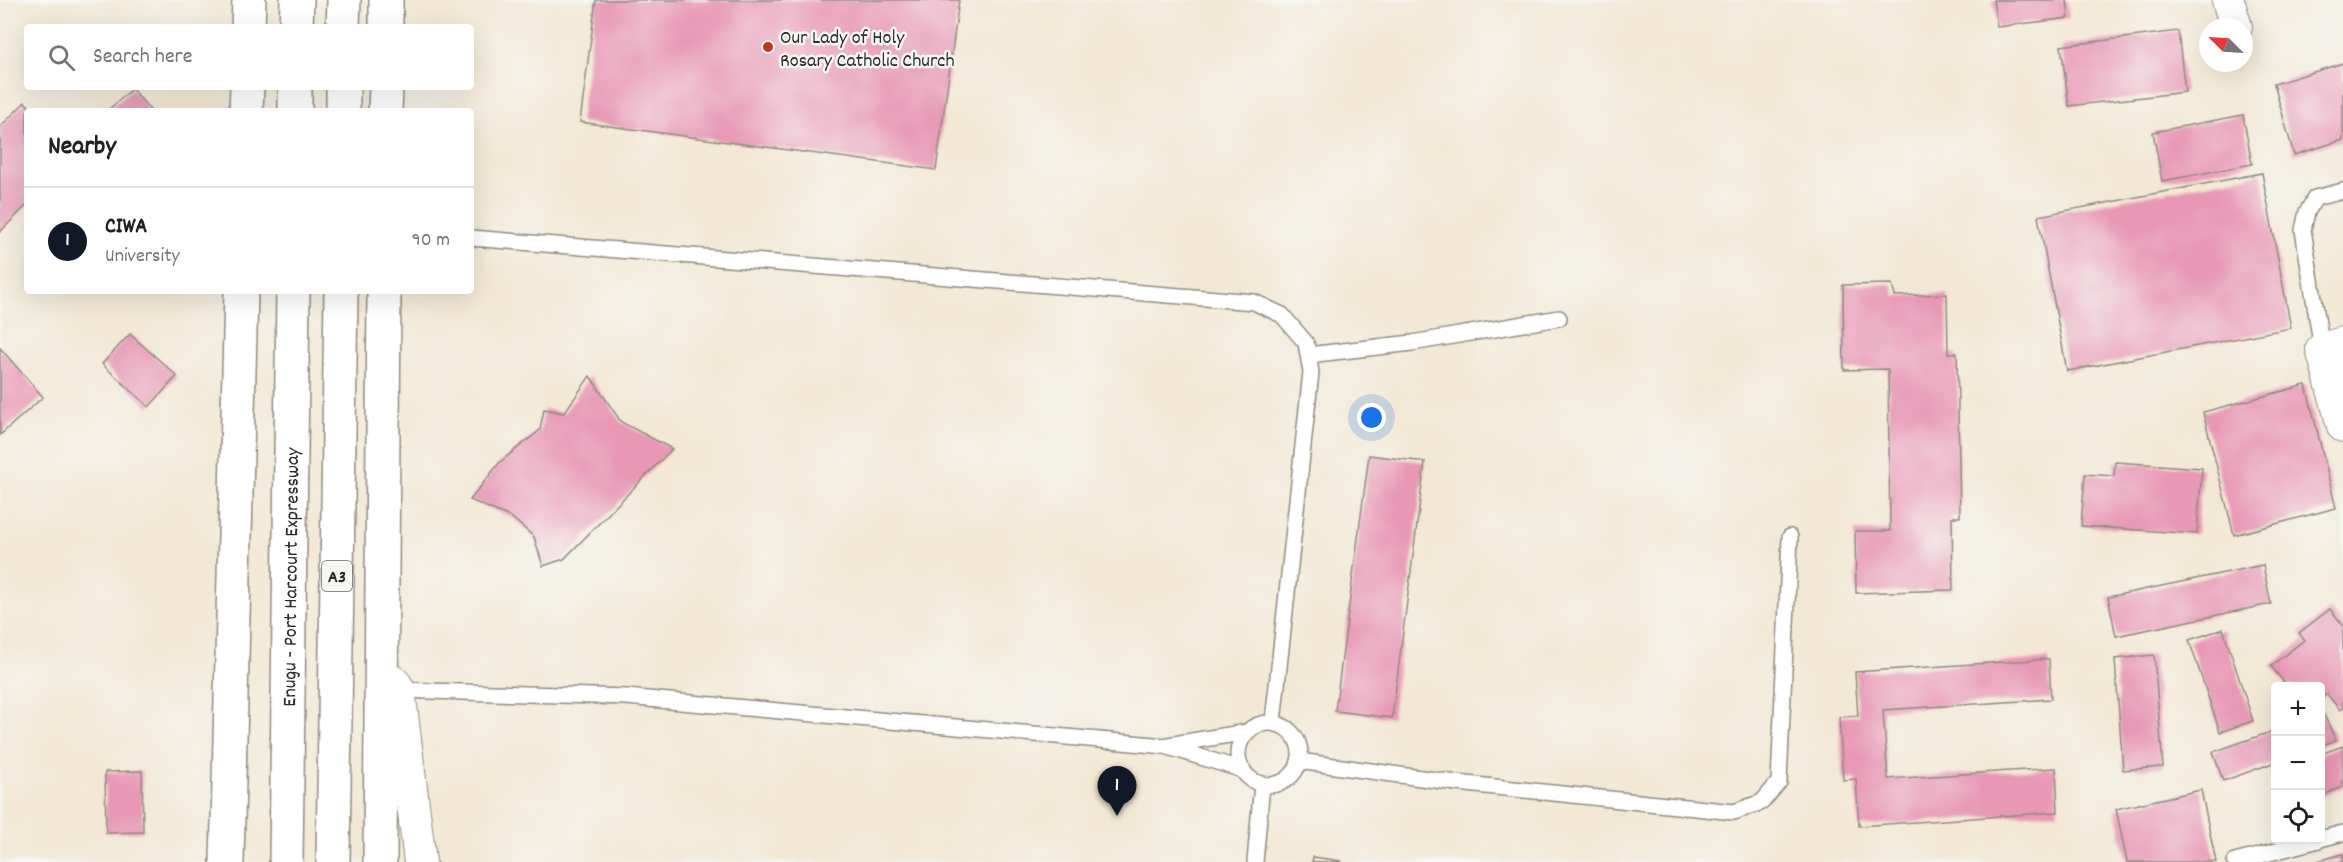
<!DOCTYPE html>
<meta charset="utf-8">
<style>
:root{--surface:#fff;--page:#f6f6f6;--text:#202124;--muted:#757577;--line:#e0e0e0;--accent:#111827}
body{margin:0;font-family:Dekko,sans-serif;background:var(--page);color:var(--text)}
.controls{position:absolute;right:18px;bottom:18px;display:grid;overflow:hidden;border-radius:6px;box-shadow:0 6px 24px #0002}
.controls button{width:54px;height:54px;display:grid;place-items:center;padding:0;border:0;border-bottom:2px solid var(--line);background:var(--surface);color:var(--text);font:30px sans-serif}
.compass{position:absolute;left:2199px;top:18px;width:54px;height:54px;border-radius:50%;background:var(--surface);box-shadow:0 6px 24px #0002;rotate:294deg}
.you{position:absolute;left:1372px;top:418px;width:21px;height:21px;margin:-15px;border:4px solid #fff;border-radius:50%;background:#1a73e8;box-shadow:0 0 0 9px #1a73e833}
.badge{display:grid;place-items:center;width:39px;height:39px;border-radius:50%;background:var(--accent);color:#fff;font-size:20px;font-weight:700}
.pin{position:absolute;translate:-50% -50px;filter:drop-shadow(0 2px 3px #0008)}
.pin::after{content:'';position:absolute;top:32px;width:21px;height:18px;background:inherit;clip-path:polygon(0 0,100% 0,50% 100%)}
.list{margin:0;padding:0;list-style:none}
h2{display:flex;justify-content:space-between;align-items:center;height:78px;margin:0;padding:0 24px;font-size:26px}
h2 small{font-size:20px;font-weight:400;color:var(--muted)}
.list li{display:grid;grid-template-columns:39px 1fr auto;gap:18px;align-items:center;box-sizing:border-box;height:108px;padding:0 24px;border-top:2px solid var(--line)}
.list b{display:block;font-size:22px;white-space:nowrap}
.list p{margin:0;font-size:20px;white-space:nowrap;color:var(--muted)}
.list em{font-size:20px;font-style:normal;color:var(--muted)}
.icon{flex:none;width:33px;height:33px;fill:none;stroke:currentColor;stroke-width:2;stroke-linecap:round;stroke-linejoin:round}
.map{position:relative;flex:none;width:2343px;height:862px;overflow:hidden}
.search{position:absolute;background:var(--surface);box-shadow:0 6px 24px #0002;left:24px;top:24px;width:450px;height:66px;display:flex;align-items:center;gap:15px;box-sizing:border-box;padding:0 21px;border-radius:6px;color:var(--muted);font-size:22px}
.panel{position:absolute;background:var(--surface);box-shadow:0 6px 24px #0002;left:24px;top:108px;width:450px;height:186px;border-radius:6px}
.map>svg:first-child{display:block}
</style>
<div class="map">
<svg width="2343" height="862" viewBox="0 0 2343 862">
<rect width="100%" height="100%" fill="#f6f6f2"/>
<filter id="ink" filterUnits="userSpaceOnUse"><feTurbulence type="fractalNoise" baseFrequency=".0167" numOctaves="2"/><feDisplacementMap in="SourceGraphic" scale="12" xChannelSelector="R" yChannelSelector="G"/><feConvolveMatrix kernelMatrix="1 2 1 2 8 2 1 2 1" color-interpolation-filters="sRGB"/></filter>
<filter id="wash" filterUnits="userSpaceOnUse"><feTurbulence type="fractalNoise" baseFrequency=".008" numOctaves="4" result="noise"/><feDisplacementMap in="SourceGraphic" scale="24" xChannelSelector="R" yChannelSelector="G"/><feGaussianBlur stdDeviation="1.35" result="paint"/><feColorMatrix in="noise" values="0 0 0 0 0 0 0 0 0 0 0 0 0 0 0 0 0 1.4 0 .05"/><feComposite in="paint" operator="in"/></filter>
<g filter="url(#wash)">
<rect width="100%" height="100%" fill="#f3e8d4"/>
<g id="blocks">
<g fill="#e897b5">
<path d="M596 0H959L936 170 580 122Z"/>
<path d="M1993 0H2067L2069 18 1997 27Z"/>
<path d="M2178 31 2185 92 2069 106 2061 46Z"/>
<path d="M2343 63V140L2294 155 2274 84Z"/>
<path d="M132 89 151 111H107Z"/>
<path d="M25 102 33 111H27V205L0 232V127Z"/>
<path d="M2243 115 2252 164 2162 181 2153 132Z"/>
<path d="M2262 173 2291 328 2067 371 2038 216Z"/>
<path d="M1892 284 1895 296 1947 294 1948 353H1957L1960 517H1952L1953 590 1856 593 1855 531H1890L1888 369 1844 370 1843 285Z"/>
<path d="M130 334 177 376 149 407 102 364Z"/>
<path d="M0 348 43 397 0 435Z"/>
<path d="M590 376 621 422 672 449 564 559 543 566 534 537 512 518 470 500 500 462 540 430 544 409 564 413Z"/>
<path d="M2306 385 2336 508 2234 535 2203 412Z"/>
<path d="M1369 455 1425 462 1392 718 1335 711Z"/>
<path d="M2115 462 2202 468 2197 534 2081 526 2085 474 2114 476Z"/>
<path d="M2263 565 2271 604 2116 636 2108 597Z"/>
<path d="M2330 609 2343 625V708L2340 710 2327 694 2320 699V686H2287L2271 666 2304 640 2299 633Z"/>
<path d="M2223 629 2253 721 2220 732 2189 640Z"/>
<path d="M2154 655 2163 767 2123 770 2115 659Z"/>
<path d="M2049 659 2051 699 1883 710 1888 779 2056 768 2058 812 1859 826 1856 779 1843 780 1839 717 1858 716 1855 672Z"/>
<path d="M2323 713 2336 740 2320 746V714Z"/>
<path d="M2276 730V762L2223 781 2213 752Z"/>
<path d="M2343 746V787L2320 796V754Z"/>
<path d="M142 771 143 832 106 833 105 772Z"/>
<path d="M2201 790 2216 862H2127L2116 809Z"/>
<path d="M2343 854V862H2317V861Z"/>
<path d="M1313 857 1341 861V862H1312Z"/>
</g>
</g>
</g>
<g filter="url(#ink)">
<use href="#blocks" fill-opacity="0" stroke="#8f8a80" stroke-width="1.5"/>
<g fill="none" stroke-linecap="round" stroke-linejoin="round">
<defs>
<g id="lane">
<path d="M471 238 1254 302 1282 315 1306 343 1311 372 1273 722"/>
<path d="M2322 349 2303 230 2307 212 2315 198 2343 191"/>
<path d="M1308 355 1412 343 1559 318"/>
<path d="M399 690 626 697 1165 746 1243 770"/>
<circle cx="1269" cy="754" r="31"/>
<path d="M1168 745 1247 732"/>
<path d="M1299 761 1457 783 1734 812 1762 802 1779 782 1790 537"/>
<path d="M2320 839 2343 833"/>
<path d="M1255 862 1262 784"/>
<path d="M2235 862 2319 840"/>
</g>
<g id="street">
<path d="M2228 0 2236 27"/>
<path d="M2343 343 2322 349 2343 426"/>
<path d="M381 679C391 679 395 681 399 690L420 862"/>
</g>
<g id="primary">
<path d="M248 27 249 0"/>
<path d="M386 27V0"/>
<path d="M246 111 247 87"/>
<path d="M385 111 386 87"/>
<path d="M227 862 241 291"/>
<path d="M380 862 384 291"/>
</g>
<g id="highway">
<path d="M296 27 297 0"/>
<path d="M343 27 344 0"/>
<path d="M295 111V87"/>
<path d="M343 111V87"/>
<path id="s1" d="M286 862 293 291"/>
<path d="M333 862 341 291"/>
</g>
</defs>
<use href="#lane" stroke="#8f8a80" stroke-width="18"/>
<use href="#street" stroke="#8f8a80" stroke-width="34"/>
<use href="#primary" stroke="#8f8a80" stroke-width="36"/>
<use href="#highway" stroke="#8f8a80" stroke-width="36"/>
<use href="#lane" stroke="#fff" stroke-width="15"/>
<use href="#street" stroke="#fff" stroke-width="32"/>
<use href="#primary" stroke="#fff" stroke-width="33"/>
<use href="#highway" stroke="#fff" stroke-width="33"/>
</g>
</g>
<circle fill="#c8321e" stroke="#f6f6f2" stroke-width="2" cx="768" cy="47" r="6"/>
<g text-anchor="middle" stroke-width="5" stroke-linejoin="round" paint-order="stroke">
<rect fill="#f6f6f2" stroke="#686867" stroke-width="1.5" x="322" y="561" width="30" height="30" rx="4.5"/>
<g font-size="18" font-weight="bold" fill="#2b2b2b">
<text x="337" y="582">A3</text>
</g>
<g font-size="20" fill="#2b2b2b" stroke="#f6f6f2" text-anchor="start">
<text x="780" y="43">Our Lady of Holy<tspan x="780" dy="23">Rosary Catholic Church</tspan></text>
</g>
<g font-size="20" fill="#2b2b2b" stroke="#f6f6f2">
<text dy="7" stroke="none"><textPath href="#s1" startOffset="285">Enugu - Port Harcourt Expressway</textPath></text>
</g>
</g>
</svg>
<div class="controls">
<button>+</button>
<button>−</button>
<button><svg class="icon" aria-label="locate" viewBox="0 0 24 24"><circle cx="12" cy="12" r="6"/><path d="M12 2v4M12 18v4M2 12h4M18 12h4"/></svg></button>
</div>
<svg class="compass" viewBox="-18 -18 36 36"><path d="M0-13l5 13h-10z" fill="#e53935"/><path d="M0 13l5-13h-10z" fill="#757577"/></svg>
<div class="you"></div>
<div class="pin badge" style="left:1117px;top:816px">1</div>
<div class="search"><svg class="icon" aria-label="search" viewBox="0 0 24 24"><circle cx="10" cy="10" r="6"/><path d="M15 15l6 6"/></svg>Search here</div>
<section class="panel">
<h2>Nearby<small></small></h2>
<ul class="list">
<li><span class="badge">1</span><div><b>CIWA</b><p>University</p></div><em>90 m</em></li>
</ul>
</section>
</div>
